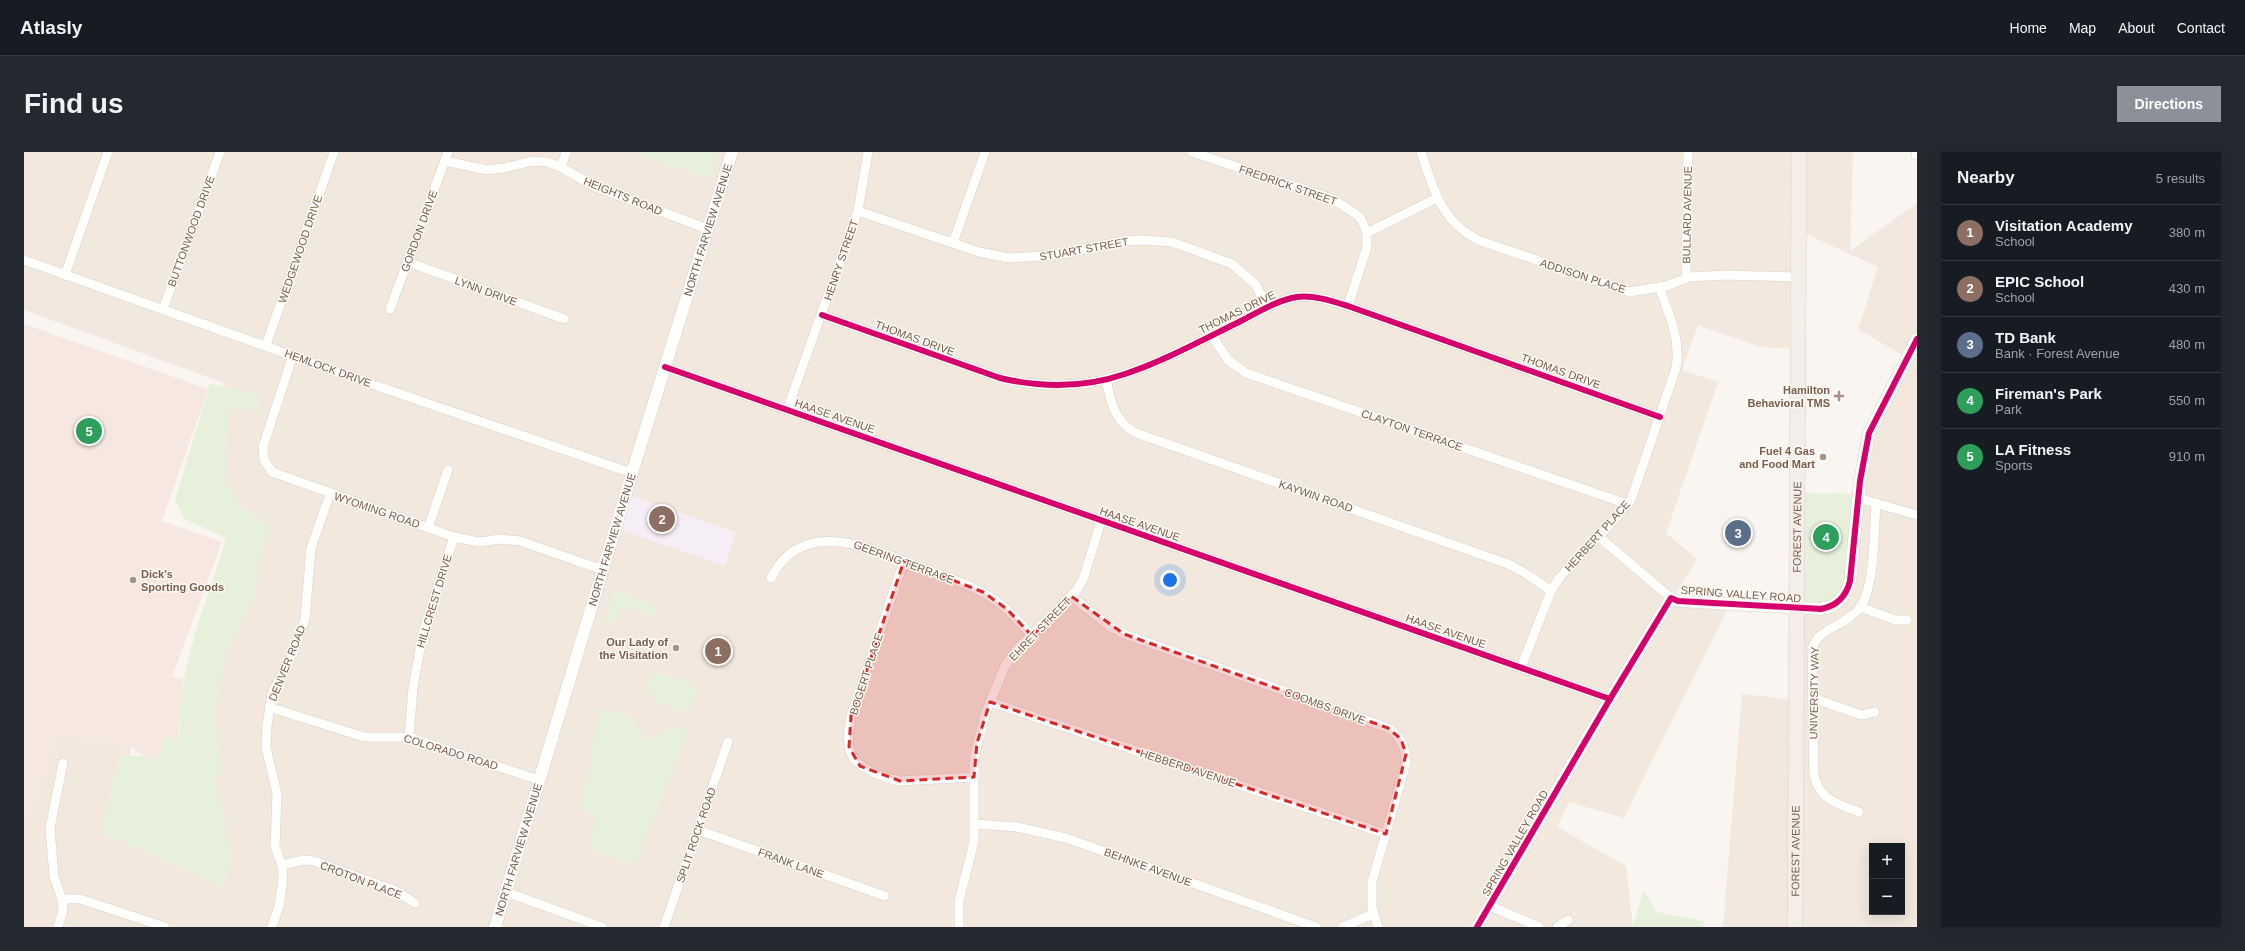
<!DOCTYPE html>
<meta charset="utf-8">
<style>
:root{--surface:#171b24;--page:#242831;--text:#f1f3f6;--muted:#9ea1a6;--line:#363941;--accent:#8c9099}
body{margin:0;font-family:Arial,sans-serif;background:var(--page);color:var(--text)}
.controls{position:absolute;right:12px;bottom:12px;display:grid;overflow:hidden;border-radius:0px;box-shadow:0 4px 16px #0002}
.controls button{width:36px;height:36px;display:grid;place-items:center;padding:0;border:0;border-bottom:1px solid var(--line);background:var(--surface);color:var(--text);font:20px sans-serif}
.you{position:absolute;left:1146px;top:428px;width:14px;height:14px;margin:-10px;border:3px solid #fff;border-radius:50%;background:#1a73e8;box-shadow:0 0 0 6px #1a73e833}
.badge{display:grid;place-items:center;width:26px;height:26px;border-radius:50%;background:var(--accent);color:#fff;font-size:13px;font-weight:700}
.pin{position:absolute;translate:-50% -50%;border:2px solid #fff;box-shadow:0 1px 4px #0006}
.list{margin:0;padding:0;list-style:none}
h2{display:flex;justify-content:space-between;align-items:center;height:52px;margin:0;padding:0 16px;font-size:17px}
h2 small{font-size:13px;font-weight:400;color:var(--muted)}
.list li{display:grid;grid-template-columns:26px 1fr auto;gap:12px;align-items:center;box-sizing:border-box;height:56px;padding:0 16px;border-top:1px solid var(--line)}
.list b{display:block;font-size:15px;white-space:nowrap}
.list p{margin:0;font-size:13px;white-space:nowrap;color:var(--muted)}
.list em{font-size:13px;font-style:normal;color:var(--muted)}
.map{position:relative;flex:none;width:1893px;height:775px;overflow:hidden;border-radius:0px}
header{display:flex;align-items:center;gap:24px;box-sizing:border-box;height:56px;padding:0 20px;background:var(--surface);border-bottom:1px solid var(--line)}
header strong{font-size:19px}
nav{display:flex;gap:22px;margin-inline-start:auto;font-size:14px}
.intro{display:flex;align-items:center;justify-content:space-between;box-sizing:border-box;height:96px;padding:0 24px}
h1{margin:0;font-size:28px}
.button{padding:10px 18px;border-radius:0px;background:var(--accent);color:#fff;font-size:14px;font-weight:700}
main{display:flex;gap:24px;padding:0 24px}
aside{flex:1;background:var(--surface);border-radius:0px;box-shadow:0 4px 16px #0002}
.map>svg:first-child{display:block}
</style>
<header>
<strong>Atlasly</strong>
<nav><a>Home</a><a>Map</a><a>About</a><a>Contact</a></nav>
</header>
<div class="intro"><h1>Find us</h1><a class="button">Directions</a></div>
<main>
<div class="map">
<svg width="1893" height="775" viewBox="0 0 1893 775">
<rect width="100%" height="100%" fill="#f9f5f0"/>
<path fill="#f2e8de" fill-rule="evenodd" d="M0 0H702L641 215 1491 513 643 210 708 0H1829L1826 99 1893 51V775H1699L1718 542 1772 548 1773 456 1797 457 1842 295 1883 206 1834 177 1854 115 1776 79 1775 197 1737 195 1674 173 1658 218 1694 230 1642 381 1673 407 1649 446 1706 452 1600 666 1545 650 1533 675 1602 714 1609 775H0V660H7L34 580 107 595 94 674 183 561 226 382 169 357 200 231 0 158ZM1848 694H1878V760H1848Z"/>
<path fill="#f6e8e1" d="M0 172 184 237 138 369 198 390 148 525 159 526 154 578 156 589 133 609 122 605 107 595 34 580 7 660H0Z"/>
<path fill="#f6eef6" d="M602 342 712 380 701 414 591 376Z"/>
<g fill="#e7f0db">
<path d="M605 0H694L689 26Z"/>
<path d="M186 232 234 242 235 258 204 257 201 325 216 354 246 376 239 396 230 448 203 499 190 560 198 621 189 628 197 650 208 709 199 734 77 680 96 603 122 605 133 609 142 584 156 589C150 527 184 446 202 386L161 367 151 348Z"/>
<path d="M1774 341 1835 342 1826 429 1817 448 1773 456Z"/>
<path d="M591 439 622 449 631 456 632 465 598 454 592 470 580 467Z"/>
<path d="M629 520C636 520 641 523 647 525 660 528 666 524 673 539L668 553 659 560 630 549 623 533Z"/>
<path d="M575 556 605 564 624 589 654 574 664 581 611 713 567 697 572 665 555 654 566 615Z"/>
<path d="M1620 738 1633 760 1680 769 1679 775H1609Z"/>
</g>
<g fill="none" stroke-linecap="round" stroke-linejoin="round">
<defs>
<g id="minor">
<path d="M1168 0 1309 47 1336 65 1343 81V95L1324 154"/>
<path d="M1397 0C1410 38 1416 68 1454 88L1605 140 1642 134 1665 125 1700 123 1775 125"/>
<path d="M1892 3 1893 0"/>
<path d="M421 9 463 18 480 16 509 9 523 10 537 15 571 35 684 77"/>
<path d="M537 15 542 0"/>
<path d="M834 59 955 100 985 106 1033 103 1100 89 1118 88 1148 90 1208 112 1232 133 1243 156"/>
<path d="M1343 81 1413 46"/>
<path d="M929 91 961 0"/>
<path d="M0 108 350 233 608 321"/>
<path d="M384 110 540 167"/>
<path d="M41 123 84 0"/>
<path d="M1662 126 1664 0"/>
<path d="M139 157 196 0"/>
<path d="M366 157 424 0"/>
<path d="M798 163 976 226C1018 236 1060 236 1101 222 1140 209 1178 188 1215 170 1233 161 1253 148 1273 145 1290 143 1308 149 1324 154L1636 265"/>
<path d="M1188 183 1204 208 1222 221 1603 352"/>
<path d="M242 193 310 0"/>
<path d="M269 203 239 295 240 308 248 320 430 385 455 390 477 387 496 389 579 418"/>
<path d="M641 215 1586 547"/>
<path d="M1082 227C1087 251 1090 269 1112 281L1484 412 1501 421 1527 439"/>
<path d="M763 258 834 59 844 0"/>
<path d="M1834 346 1893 363"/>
<path d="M404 376 424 318"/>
<path d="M1575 385 1647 446"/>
<path d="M880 409 827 564C823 589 820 607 847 619 856 624 865 627 876 629L950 625"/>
<path d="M747 426C778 364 845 396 893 414 919 424 947 432 971 448 985 457 996 471 1008 484"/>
<path d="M1047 444 1084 473 1100 482 1364 576C1377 585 1382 595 1382 611L1348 730V755L1354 775"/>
<path d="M1836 455 1871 468H1883"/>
<path d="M1497 515 1527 439 1536 425 1583 376 1607 348 1652 216C1657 187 1645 162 1635 135"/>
<path d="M1789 546 1837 563 1851 560"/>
<path d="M966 550 1362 682"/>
<path d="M245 555 340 585H385L515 628"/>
<path d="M385 585 389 536 399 480 430 385"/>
<path d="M1835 660C1813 651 1796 649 1790 623L1788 497C1794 475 1822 475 1837 454 1851 433 1850 377 1852 351"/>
<path d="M952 672 993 675 1042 686 1292 775"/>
<path d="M674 678 861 744"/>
<path d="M258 713 280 708 290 709 372 739 391 751"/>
<path d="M482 740 578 775"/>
<path d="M38 747H56L141 775"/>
<path d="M1466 754 1515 775"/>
<path d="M34 775 39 758 38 747 30 725 26 676 39 611"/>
<path d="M248 775 255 754 259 727 258 713 251 695 253 642 242 595 243 574 248 541 270 499 281 467 287 396 306 342"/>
<path d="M640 775 704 590"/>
<path d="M935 775V749L950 690V606L962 560 981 514 994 496 1053 438 1059 428 1077 369"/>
<path d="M1319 775 1349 762"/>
<path d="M1533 775 1544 768"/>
</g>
<g id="tertiary">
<path id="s1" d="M471 775 608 321 708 0"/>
<path d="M1453 775 1586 547 1647 446 1654 449 1797 457C1813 454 1822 445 1826 429L1836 329 1845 281 1893 187"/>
</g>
<g id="primary">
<path id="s2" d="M1771 775 1775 0"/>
</g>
</defs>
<use href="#minor" stroke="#d7d1cb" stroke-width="10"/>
<use href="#tertiary" stroke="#d7d1cb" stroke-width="13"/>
<use href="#primary" stroke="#dad1cc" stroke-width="16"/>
<use href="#minor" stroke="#fefefd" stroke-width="9"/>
<use href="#tertiary" stroke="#fefefd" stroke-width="12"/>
<use href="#primary" stroke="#f3eee8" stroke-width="15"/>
<defs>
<g id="cycleway">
<path d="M798 163 976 226C1018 236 1060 236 1101 222 1140 209 1178 188 1215 170 1233 161 1253 148 1273 145 1290 143 1308 149 1324 154L1636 265"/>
<path d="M641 215 1586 547"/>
<path d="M1453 775 1586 547 1647 446 1654 449 1797 457C1813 454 1822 445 1826 429L1836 329 1845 281 1893 187"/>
</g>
</defs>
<use href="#cycleway" stroke="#fffaf3" stroke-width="8"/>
<use href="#cycleway" stroke="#d6006c" stroke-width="6"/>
</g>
<path fill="#d62828" fill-opacity="0.2" stroke="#d62828" stroke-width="3" stroke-dasharray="8 5" stroke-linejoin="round" d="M880 409 959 440 983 457 1008 484 1047 444 1100 482 1364 576 1377 587 1382 602 1362 682 966 550 953 591 950 625 876 629 836 614 825 595 827 564Z"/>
<g fill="#a69286" stroke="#fffaf3" stroke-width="1.5">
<path d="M1813 238h4v4h4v4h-4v4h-4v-4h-4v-4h4z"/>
<circle cx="1799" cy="305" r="4"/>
<circle cx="109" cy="428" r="4"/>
<circle cx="652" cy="496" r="4"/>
</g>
<g text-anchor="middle" stroke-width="3" stroke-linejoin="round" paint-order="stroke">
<g font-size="11" fill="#7a5c4d" stroke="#fffaf3">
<text transform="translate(1264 33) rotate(19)" y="4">FREDRICK STREET</text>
<text transform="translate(599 44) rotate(22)" y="4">HEIGHTS ROAD</text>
<text transform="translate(1663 63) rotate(-89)" y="4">BULLARD AVENUE</text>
<text dy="4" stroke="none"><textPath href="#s1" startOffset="729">NORTH FARVIEW AVENUE</textPath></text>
<text transform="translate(167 79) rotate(-70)" y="4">BUTTONWOOD DRIVE</text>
<text transform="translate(395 79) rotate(-70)" y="4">GORDON DRIVE</text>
<text transform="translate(276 97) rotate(-71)" y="4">WEDGEWOOD DRIVE</text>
<text transform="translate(1060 97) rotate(-10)" y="4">STUART STREET</text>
<text transform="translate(817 108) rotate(-71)" y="4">HENRY STREET</text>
<text transform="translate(1559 124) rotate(18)" y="4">ADDISON PLACE</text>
<text transform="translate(462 139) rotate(20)" y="4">LYNN DRIVE</text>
<text transform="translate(1213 160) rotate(-26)" y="4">THOMAS DRIVE</text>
<text transform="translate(891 186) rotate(20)" y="4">THOMAS DRIVE</text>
<text transform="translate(304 216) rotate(20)" y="4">HEMLOCK DRIVE</text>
<text transform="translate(1537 219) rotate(20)" y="4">THOMAS DRIVE</text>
<text transform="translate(811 264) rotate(19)" y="4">HAASE AVENUE</text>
<text transform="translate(1388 278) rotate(19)" y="4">CLAYTON TERRACE</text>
<text transform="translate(1292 344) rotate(19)" y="4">KAYWIN ROAD</text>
<text transform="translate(353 358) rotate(19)" y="4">WYOMING ROAD</text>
<text transform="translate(1116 372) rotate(19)" y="4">HAASE AVENUE</text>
<text dy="4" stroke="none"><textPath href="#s2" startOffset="400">FOREST AVENUE</textPath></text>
<text transform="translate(1573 384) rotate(-48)" y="4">HERBERT PLACE</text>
<text dy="4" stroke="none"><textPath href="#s1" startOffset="405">NORTH FARVIEW AVENUE</textPath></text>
<text transform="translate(880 410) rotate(20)" y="4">GEERING TERRACE</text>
<text transform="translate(1717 442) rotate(4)" y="4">SPRING VALLEY ROAD</text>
<text transform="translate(410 449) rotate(-73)" y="4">HILLCREST DRIVE</text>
<text transform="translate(1016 477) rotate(-46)" y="4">EHRET STREET</text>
<text transform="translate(1422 479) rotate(19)" y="4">HAASE AVENUE</text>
<text transform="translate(263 511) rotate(-68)" y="4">DENVER ROAD</text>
<text transform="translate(842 522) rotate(-72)" y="4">BOGERT PLACE</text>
<text transform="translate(1790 541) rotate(-89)" y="4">UNIVERSITY WAY</text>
<text transform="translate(1301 554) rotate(20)" y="4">COOMBS DRIVE</text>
<text transform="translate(427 600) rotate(17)" y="4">COLORADO ROAD</text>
<text transform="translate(1164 616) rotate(18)" y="4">HEBBERD AVENUE</text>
<text transform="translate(672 683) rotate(-71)" y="4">SPLIT ROCK ROAD</text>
<text transform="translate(1491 691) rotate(-60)" y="4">SPRING VALLEY ROAD</text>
<text dy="4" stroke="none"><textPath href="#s1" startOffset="81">NORTH FARVIEW AVENUE</textPath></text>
<text dy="4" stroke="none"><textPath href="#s2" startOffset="76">FOREST AVENUE</textPath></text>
<text transform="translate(767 711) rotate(20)" y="4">FRANK LANE</text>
<text transform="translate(1124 715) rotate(20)" y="4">BEHNKE AVENUE</text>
<text transform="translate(337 728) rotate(21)" y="4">CROTON PLACE</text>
</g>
<g font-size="11" font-weight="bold" fill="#7a5c4d" stroke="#fffaf3" text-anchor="end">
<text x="1806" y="242">Hamilton<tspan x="1806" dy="13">Behavioral TMS</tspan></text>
<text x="1791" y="303">Fuel 4 Gas<tspan x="1791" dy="13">and Food Mart</tspan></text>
<text x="117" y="426" text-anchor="start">Dick's<tspan x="117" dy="13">Sporting Goods</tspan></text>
<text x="644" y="494">Our Lady of<tspan x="644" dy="13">the Visitation</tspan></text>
</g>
</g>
</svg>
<div class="controls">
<button>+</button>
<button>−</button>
</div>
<div class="you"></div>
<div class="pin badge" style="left:694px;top:499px;background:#8d6e63">1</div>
<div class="pin badge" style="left:638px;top:367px;background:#8d6e63">2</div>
<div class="pin badge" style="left:1714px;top:381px;background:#5c6f8a">3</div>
<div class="pin badge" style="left:1802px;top:385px;background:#2e9e5b">4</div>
<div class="pin badge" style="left:65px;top:279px;background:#2e9e5b">5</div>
</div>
<aside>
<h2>Nearby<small>5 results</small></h2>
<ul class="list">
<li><span class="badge" style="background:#8d6e63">1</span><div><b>Visitation Academy</b><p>School</p></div><em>380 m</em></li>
<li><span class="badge" style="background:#8d6e63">2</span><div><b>EPIC School</b><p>School</p></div><em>430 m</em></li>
<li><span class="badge" style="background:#5c6f8a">3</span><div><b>TD Bank</b><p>Bank · Forest Avenue</p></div><em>480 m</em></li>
<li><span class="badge" style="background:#2e9e5b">4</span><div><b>Fireman's Park</b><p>Park</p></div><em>550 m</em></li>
<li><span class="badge" style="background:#2e9e5b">5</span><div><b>LA Fitness</b><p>Sports</p></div><em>910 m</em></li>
</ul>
</aside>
</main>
